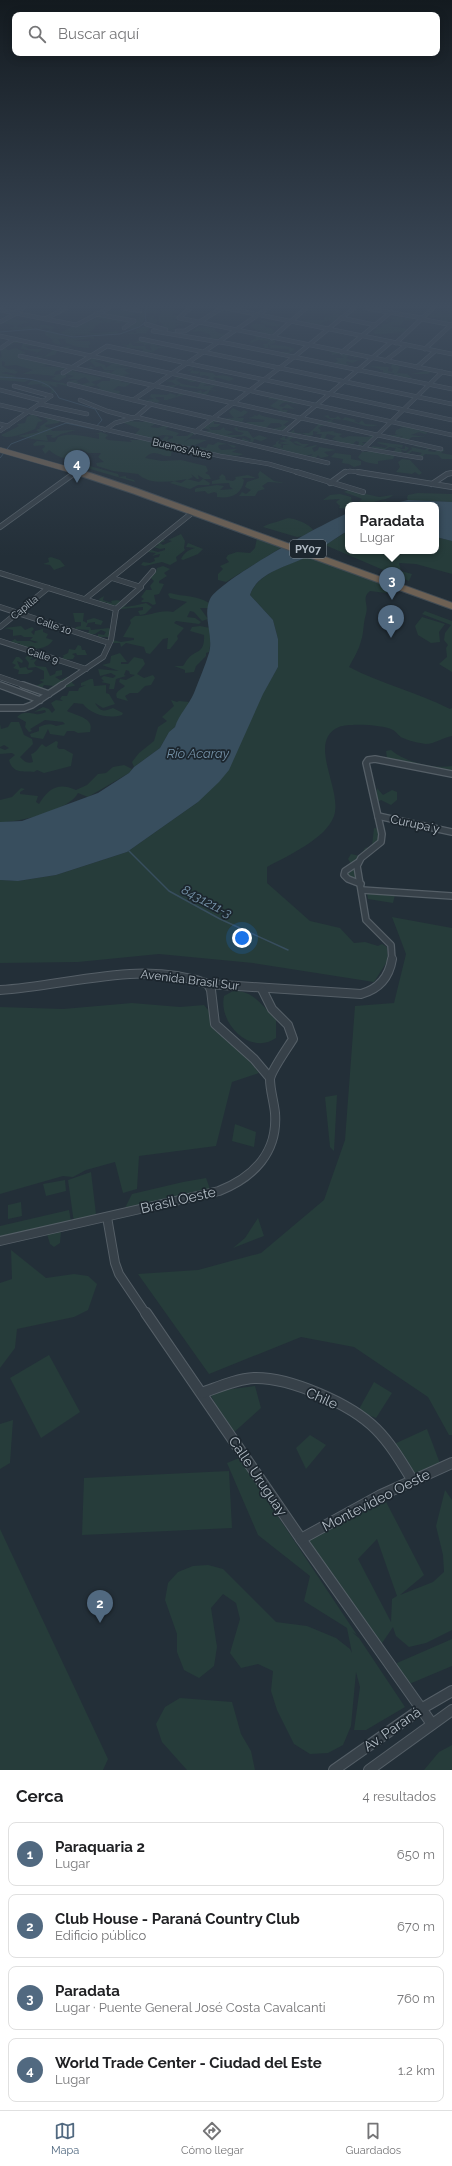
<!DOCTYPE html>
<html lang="es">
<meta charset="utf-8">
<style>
:root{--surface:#fff;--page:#f6f6f6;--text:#202124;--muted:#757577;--line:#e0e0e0;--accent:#516980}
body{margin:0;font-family:Raleway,sans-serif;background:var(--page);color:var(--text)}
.you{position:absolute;left:242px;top:938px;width:14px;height:14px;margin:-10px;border:3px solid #fff;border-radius:50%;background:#1a73e8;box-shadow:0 0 0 6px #1a73e833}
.badge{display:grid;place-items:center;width:26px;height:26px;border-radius:50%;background:var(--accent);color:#fff;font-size:13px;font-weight:700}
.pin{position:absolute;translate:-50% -33px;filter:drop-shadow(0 1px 2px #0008)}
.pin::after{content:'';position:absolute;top:21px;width:14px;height:12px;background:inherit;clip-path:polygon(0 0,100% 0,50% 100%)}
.popup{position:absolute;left:345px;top:502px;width:94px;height:52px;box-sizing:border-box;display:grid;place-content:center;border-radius:8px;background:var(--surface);filter:drop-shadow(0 1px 3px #0005);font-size:13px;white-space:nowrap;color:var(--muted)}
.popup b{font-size:15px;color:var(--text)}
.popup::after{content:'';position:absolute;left:50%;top:100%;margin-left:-8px;border:8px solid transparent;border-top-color:var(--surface)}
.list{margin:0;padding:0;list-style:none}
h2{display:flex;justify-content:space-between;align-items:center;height:52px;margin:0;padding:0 16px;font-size:17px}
h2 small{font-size:13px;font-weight:400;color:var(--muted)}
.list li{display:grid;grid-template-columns:26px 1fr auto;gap:12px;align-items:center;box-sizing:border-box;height:64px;margin:0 8px 8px;padding:0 8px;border:1px solid var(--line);border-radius:8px}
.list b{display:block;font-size:15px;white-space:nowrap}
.list p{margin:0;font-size:13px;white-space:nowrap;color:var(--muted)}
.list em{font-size:13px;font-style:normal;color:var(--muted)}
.icon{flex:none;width:22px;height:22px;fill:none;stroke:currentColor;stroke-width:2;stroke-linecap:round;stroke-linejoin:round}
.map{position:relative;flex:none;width:452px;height:1770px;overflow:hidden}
.search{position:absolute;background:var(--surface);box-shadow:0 2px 10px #0003;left:12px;right:12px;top:12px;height:44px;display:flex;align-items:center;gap:10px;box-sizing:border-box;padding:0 14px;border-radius:8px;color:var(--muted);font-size:15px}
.sheet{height:340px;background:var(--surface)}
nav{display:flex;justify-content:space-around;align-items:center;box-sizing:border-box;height:56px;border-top:1px solid var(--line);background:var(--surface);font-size:11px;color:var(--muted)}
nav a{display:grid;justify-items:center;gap:2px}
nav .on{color:var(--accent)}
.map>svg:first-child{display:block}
</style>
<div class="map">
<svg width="452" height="1770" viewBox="0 0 452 1770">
<rect width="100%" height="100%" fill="#232f38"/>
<g fill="#263c3a" fill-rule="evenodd">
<path d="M144 308H154L158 311 165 308H177L175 310 178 311 174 313 179 312 172 314 178 316V319H171L182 322 180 320 187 322 174 324H186L178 325 173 329H186L179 331 162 329 160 326 164 325 158 321 151 325 146 333 126 334 132 332 137 334 135 330 142 327H149L144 324 150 322 147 317 154 316 153 319 158 318 157 320 159 319 158 316 162 314V312L159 311 155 314 145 313 144 321 134 330 124 328 128 325 124 322 114 324 117 321H111L110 323 103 321 104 319H97L104 322 96 325 94 329 88 332C94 335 114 331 119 331L117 333 120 334 76 335 73 337 60 333C72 326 80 323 93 320H90L97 319 99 315 113 312 111 311 127 310V313L135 311 134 315 126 316 130 319H138L142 315 136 312H145Z"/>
<path d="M309 308H337L340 311 336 314 342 315 336 321 330 322 331 320 321 323 327 326 306 323 305 322 306 320H325L324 317 334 316 332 314 335 313 334 311 327 310 333 313 324 314 321 312 322 309 312 310 320 312 307 311Z"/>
<path d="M452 308V317L447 322 438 320 441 319 440 317 439 319 436 317 430 318 431 314 439 315 434 312H444L441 313 445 315 449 313V310L446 311 441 310Z"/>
<path d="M388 317 411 318 408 321 404 320 401 325 390 326 408 329 405 332C395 332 386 335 375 334L373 331 378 330 374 328 382 327 381 325 390 323 383 321 384 320H388L387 321 390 322 396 320Z"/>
<path d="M13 319 31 322 17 325V327L22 328 29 326 34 329 15 330 8 328 14 327V325L2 323Z"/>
<path d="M262 320 282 325 277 327 265 324V327L273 329 274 333 268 336 258 332 264 330H256L250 326 256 323 265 325 261 322Z"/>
<path d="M40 325H47L55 327 51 330 63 336 73 338 94 337V339L90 338 72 341H89L91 344 88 345 90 348H87L78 347 66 343 65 339H58L61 344 58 345 52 342 53 340 45 335V333L50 329 42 327 43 329H40Z"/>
<path d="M206 327 215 329 216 332 225 335 214 340 208 338 211 336 209 334 201 331 192 332 197 328Z"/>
<path d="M256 335 261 338 275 340V343L270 344 272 345 286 346 295 349 288 354 279 352H290L288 349 265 348 263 344H268V348L271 347 267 343 270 341 258 340 252 343 249 342 256 338 254 336Z"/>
<path d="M140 340 157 345 156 347 149 345 151 344 145 345 146 349 152 351 150 346 169 347 159 348 152 352H142L143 349 126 348 127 346 120 344 128 345 130 342 133 346H145L143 343H134Z"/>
<path d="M14 341 59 347 72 346 64 352 57 351 55 355 37 358V356L44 357 53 350 36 346H24L29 349H43L32 356 37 352 21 349 23 343H13Z"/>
<path d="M8 344H14L5 347 8 350 16 348 26 353 20 354V358L25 355 30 357 24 360 30 358 54 363 40 367C48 366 60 367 66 369L56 371 54 375 65 373 77 368 84 370 72 371 99 377 102 379 91 382 96 385 88 387 80 385 90 382 85 377 76 381 81 384 66 382 78 379H67L74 376 66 374V377L59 381 51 379 56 376 32 374H36H22L33 370 16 365 4 366 5 362 2 361V366L8 369 21 370H14L18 372 15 374 6 372 1 373 16 376 12 378 28 380 25 382 0 380V358L2 357 0 349Z"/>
<path d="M323 349C336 352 345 353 359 357L353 358 354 356 349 355 346 358 350 360H359L352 363 347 361 346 363 349 364C345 366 338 366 334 363L338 361 335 358H344L339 354 331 355 333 353Z"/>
<path d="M91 358 114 362 110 364 102 360 94 361 105 365 106 368 114 362 129 366 113 367 131 368 124 370 130 374 122 375 127 376 124 377 102 372 110 371 109 373H111L115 370H104L101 366 87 369 92 365 91 367H96L90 361 93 359 83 363Z"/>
<path d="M392 363 410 367 395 365 400 367 397 373 411 374 426 371 421 369 431 372 428 374H407L412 378H410L393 376 394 373 383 374V370H380V369L369 366 389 367 388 371 392 372 393 369 391 368Z"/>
<path d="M193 367 194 368 191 369 194 371 213 373 216 376C220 374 231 376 234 379L229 381 215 377 213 378 216 380 215 381 207 380 210 377 204 375 200 376V372L197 374 190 373 192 370 187 371Z"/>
<path d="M178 376 197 382H191L181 378 176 380 182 384 198 387 201 381 208 383 203 386 217 385 210 389 219 391 210 390 206 396 176 389 197 392 201 390 202 393 208 390 179 386 180 384 171 388 165 386 176 385 172 382 164 381 174 380Z"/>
<path d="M110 377 125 380 120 382 131 383 125 387 118 386 113 390 120 391 119 394 94 389 101 388 96 385 102 381H110Z"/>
<path d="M39 380 63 383 76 388 58 384 56 385 58 386 56 387 49 384 56 392 53 393H50L52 391 50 388 41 386 42 384 27 385 31 381Z"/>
<path d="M170 393 176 395 175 397 180 393 186 394 167 400H164V397H156L155 398 160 401 157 403 145 400 154 399 150 397 151 394 167 395Z"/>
<path d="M270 397 300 403C292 406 286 398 279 406L283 407 287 404 295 409 283 408 282 410H288L286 413 276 411 280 410 270 406 278 400 268 399Z"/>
<path d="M233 408 241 412 244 410 248 412 243 416 236 418H244L242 422 221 419 234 418 229 412Z"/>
<path d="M33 414 43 421 38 422 35 429C27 432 8 441 1 435L19 426 17 424 25 423 27 417Z"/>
<path d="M252 414 257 416 259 414C261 417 283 420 289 421L283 425 289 427 286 432 271 429 281 427 282 425 279 423H271L266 428 250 425 246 422H263L265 420 248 418 255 416Z"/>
<path d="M328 415 330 418H335L338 416 342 420 345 417 356 420 354 421 361 424 359 423 362 420 365 424 378 425C367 429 358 423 349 421 344 419 339 420 334 419L331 421 336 423 323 421 332 420 324 416Z"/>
<path d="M43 416 61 420 58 423 45 425 46 427 51 428 52 431 76 430 61 434 54 438 50 437 53 435H46L48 441C36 440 29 438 18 436L39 432 36 430 41 428 39 427 48 421Z"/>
<path d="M139 419 152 421 151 423 155 424 150 427 158 428 166 425 169 427 165 429 179 433 176 436H187L191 433H195L183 443 189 439 207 440 195 445H190L195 448 194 449 162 440 166 436 169 437 167 440 173 438V436L163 435 156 437 157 440 148 437 146 438 144 437 146 436 134 435 140 429 124 423 125 421 145 422Z"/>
<path d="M212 420 225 422H214V424H221L217 427H209L211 430H220L224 427 225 430 234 432 226 435H241L244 433 236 431 234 428 237 427 238 430 248 431 253 438 259 435 268 438 261 441 254 439 253 442 241 440 243 438 250 441 251 439 245 436 226 438 205 432 210 430 203 428 210 424Z"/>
<path d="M316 423 331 425 321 426 318 428 321 430 320 432 335 431 333 432 342 434 339 436 343 438 349 436 369 437 370 435H375L372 440 368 441 369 442H363L362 443 367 444 358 446 359 442 356 441 352 445 332 442H339L332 439 336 436 327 434 325 438 329 439 325 441 320 439 322 434H316L318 432 313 431V435L308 436 302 433 298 435 289 433 296 428 294 430 295 433H309L318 425Z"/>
<path d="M401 424 428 433 425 434 419 432 411 435 426 437H412L408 440 400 438 403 436 396 438 382 435H398L395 434 396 430 404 427H400Z"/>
<path d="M101 432 108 435 105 438 108 440 132 442 130 440H142L162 444 161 447 172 450 171 456C161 458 155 447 145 458L162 461 181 460 206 466 208 471 205 473 209 475 211 479H204L198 475 199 479H197L191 474 193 477 189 479C174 481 150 486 138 474L113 471 97 466 96 463 104 462 98 457 101 453H88L81 449C77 451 78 453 74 455 65 462 55 455 49 450L45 454 42 449 45 447 44 445 34 446 33 444 37 441 55 442 58 437C69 432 87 437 99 439V434H96Z"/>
<path d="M285 436V439L289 438 287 437 289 436 294 437 289 440 296 445 302 446 293 442 297 441 302 444H309L303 448 316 445 317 446 312 448 314 452 318 450 319 447 336 450 324 452 329 456 321 458 318 455 316 458 310 457 313 454C301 459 283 449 272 446L276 444V442L280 440 278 443 282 445 280 447 283 448V445H289L279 443 287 441 279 439Z"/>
<path d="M218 442 236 446 234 448 227 444 219 445 218 447 221 450 237 449 232 452 243 454C238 458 212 453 206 451L208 450H197V448L194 446 206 448 208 444 213 445Z"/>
<path d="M378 442 403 445 402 448 394 446 402 449H405V446L409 448 406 451 401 450 402 453 386 451H394L396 448 389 447 385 450 373 449 372 446 385 448 388 446 377 443Z"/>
<path d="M413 444 430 447 428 451 435 452 438 450 431 449 433 448 445 450 441 453 452 455V459H442L438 455 425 454 422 457 411 456 412 454 419 456 422 453 412 451 408 455 406 453 412 449 411 447 425 450 427 448 417 447Z"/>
<path d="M374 451 395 455 393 459 378 461V464C372 464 362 462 358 457L362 452Z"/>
<path d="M335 453 351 455V459L361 461V465L354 467 349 464 342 463 343 459 331 457Z"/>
<path d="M71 459H78L76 462 118 474 119 477 126 476V478L134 480 135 482 66 462Z"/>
<path d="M402 459 410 460 422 473 419 475 415 472 412 474 396 472 400 467 398 462Z"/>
<path d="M260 471 274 481 285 483 268 482 262 486 265 489 258 491 255 496H239L242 492 246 494 251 490 245 487 247 482 259 478 258 474Z"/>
<path d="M222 474 225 476 226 480 233 481 236 479 235 477 248 475 256 478H242L244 480C242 495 230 499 217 497V493L214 492 208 494 205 491 195 492V489L197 488 217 485 224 486 220 490 233 489 230 487 229 483 212 484V481L220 479 219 477Z"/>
<path d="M187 479 199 482 203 479 210 483 209 485H198L190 489 170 483 174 481 181 483Z"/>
<path d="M348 490 379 497 393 495C389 500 379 499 372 503L386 501 387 503 366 505 359 502 362 499 360 498 344 492Z"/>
<path d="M418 493 452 494V502L408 500 407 498 408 495Z"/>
<path d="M340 494 351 497 352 502 361 505H348V509L339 508 340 506 336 502 340 499 323 500 330 495Z"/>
<path d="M288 518C296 519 308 523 313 530L303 536 297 537 263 527C267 524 284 520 288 518Z"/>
<path d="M348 531V551H436V537L452 541V574L416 564 399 563 401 571 412 574 409 581 325 545Z"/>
<path d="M181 534 185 541 184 548 185 550 176 557 177 561 170 565 162 562 145 566 141 565 143 562 150 563 155 561 154 558 159 557 160 554 152 556 156 553 148 552 151 550 158 552 165 550V548L160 549 154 547 159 545 157 544 163 539 165 541 160 543 163 545 172 541 168 540Z"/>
<path d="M257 538 287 544 226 582 218 580V574L223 569 220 566 229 562 226 558 228 555 237 552 250 553 255 548Z"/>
<path d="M188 543 203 549 198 554 183 560 181 559C184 553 188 550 195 548L186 547Z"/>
<path d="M309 556 393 586 392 590 386 593 370 591C361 598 369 604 366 614 363 623 364 632 361 641 359 650 353 659 349 667 381 684 417 692 450 709L452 708V736C444 737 434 744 426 744 419 743 409 741 403 738 399 737 397 732 393 730 384 725 350 723 339 727 306 741 343 790 334 816 326 839 287 856 267 867V883L310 921 340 928 354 943 365 942 378 946 382 944 387 947 388 960 374 982 253 963 159 954 78 962 0 963V880L18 881 56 875 127 852 198 802 278 667V639L273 620 250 595C257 573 290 564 309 556Z"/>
<path d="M51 557 60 560 65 566 54 570 50 565 43 564 49 562 48 558Z"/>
<path d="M163 566 170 569 164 573 167 576 159 581V583L164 584 159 594 154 595 156 604 153 605 148 602H142L141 601 144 599 141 597 146 590H152L150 586 154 581 151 578 150 571 153 569 156 572 157 568Z"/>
<path d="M170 593C184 597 197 595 209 603L208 608H200L208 619 202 621 194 612 190 611 187 617 195 618 201 622 199 624 176 621 174 623 184 628 177 636 178 639 170 649H167L168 638 163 639 150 654 146 653 144 647 126 643 121 647 120 643H111L113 640 121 642 134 640V638L123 637 131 623 130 620 135 616C148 617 160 609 173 612L187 602 170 598 168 594Z"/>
<path d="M104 596 103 600 112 603 111 601C116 599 124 601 127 604L124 607C128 607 142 604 146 603L152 607 145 614 140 615 138 611 143 610V607L121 609V606L107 604V602L100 603 99 599Z"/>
<path d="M425 611 452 621V672L439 664 447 657 446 648 448 645 444 640 445 633 451 625 422 614Z"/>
<path d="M73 613H84L83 621 87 623V620L94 618 103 621 101 625 95 624V622L88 623 86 627H90L91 630 109 628 112 632 110 637H98V634L104 635 106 632 101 630 95 634H88L89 630 75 629 76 627 81 626V622H75Z"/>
<path d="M422 617 445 624 439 632 440 642 431 643 418 635 415 626Z"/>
<path d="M21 626 25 630 32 627 34 629 31 632 34 635 35 631 43 629V632L48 634 46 638 53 640C46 651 31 650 20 645V643L15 644 10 642 15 639 17 641H30L35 643 38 642 30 640 33 637H24L21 635 13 636V630L4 628Z"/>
<path d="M200 626 210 628 211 641 209 652 206 653V656L196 666 194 672 185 673V670L174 666H183C185 664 185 662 187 660 195 649 205 655 204 635L190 631 192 627Z"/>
<path d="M78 645 81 646 82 650H85L87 655H77L76 653 72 654 75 656 73 659 61 660 64 656H62L68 653 69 649 75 650Z"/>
<path d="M31 652 35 654 31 656 33 657 30 660 37 659 34 663 36 666 46 667 50 676 55 674 56 671 62 670V675L55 677 60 680 67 677 73 679 72 683 75 685 74 686 51 690 49 688 54 686 44 685 42 688 36 686 44 682 39 680 44 679V671L36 667 28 668 29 663 25 658Z"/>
<path d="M120 653 127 662H121V664H128L134 657 143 659 145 664 137 674 144 678 153 675 155 678 151 685 145 686 138 693H130L125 696 128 701 117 698C114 691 121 690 125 686L119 682 120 679 126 680 135 675 130 674 129 671 126 670 124 675 126 676 116 679 114 689H109L110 684 101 682 104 681 101 678 104 676 113 678 116 676 111 673 100 676 98 669 119 671 102 665 110 663 111 656Z"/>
<path d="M16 657H19L23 661 22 663 17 661 20 668 26 667 28 670H33L32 672 27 674H18L19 670 13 668 16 665 12 663Z"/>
<path d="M90 679H93L94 686 106 685V693L109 694 115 704 103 708 95 703C101 713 104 711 113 708L123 713 122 715C108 719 92 715 83 704L74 703 67 711C77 716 95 718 90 732L78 733 74 731H67L64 736 50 734 48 729 43 739 31 737 30 734 39 731V727C45 724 51 723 56 726L65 724 63 722 45 720 30 729 32 731 29 732 25 727 26 722 17 717C23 711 29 713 36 714 39 715 43 713 46 712L45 710 34 712 43 707 49 709 52 713 55 710 51 703 56 700 63 701 60 699 62 696H67L69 691H78L79 688 86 685 81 686V683Z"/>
<path d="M171 700 177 702 179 701 189 702 175 727 169 732 160 748 134 767 132 762 139 753 154 741 158 727 167 721 162 717 174 706Z"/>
<path d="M11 722H19L24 735 32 739 33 744 20 757C24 761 27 764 33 762L31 754C36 753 38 748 42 744L46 747 56 741 58 742 57 747 59 749H64L73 754 71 766 44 773 37 770 34 772C22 771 13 774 9 760L15 755 12 753 0 754V748L5 750 9 748 4 745 0 747V724L1 729 8 727Z"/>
<path d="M391 750C405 762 433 769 452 766V772L387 759 386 751Z"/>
<path d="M124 765 132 769 129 773 88 797 78 793C70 810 18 823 0 822V800L12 797 21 788 25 789 20 792V794L38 796 36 802 39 804C49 788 58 782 76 790L87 785 98 774 106 773 113 767Z"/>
<path d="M377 788 383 795 392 790 397 792V800L391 805 381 800 376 803Z"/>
<path d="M374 828 379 829V842L356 861 357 880 353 883 345 873 352 865 348 859 351 854 360 856 365 848 372 846Z"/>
<path d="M367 892 395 895 393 903 368 899Z"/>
<path d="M392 917 452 928V1435H449L428 1397 354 1347 301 1337 209 1374 138 1274 198 1270 261 1253 324 1200 345 1140 355 1006 394 1003 406 954Z"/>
<path d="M233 991C254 990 262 1006 276 1020V1038C250 1056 218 1023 224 996Z"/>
<path d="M132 1003 180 1007 204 1005 259 1073 232 1082 216 1146 139 1156 137 1189 123 1193 115 1162 86 1170 73 1177 63 1176 0 1194V1007L63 1009Z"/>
<path d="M337 1095 334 1151 330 1147 325 1097Z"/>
<path d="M235 1124 256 1132 254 1147 232 1141Z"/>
<path d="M91 1172 96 1214 74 1223 68 1180Z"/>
<path d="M206 1178 211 1192 125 1208 132 1194 183 1182Z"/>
<path d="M65 1180 66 1191 46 1196 43 1184Z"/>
<path d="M21 1202 22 1216 8 1219V1205Z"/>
<path d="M69 1210 71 1221 0 1241V1226Z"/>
<path d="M258 1218 264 1236 233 1248 245 1238Z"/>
<path d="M61 1231 60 1243 54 1247 50 1244 47 1234Z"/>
<path d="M11 1250 46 1278 74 1274 88 1276 97 1284 88 1310 74 1317 17 1329 15 1348 0 1368V1283L12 1279Z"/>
<path d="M49 1355 80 1412 41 1438 10 1378Z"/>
<path d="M374 1382 392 1393 376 1418 358 1411Z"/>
<path d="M255 1386 261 1408 232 1434 209 1392Z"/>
<path d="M13 1420 10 1463 0 1469V1424Z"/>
<path d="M427 1429 441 1466 413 1478 392 1445Z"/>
<path d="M310 1435 326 1445 306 1469 296 1448Z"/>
<path d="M239 1458 357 1635 352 1632 359 1638 405 1707 366 1730H354L360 1687 356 1672 351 1726 343 1745 328 1753 310 1754 294 1744 277 1710 271 1691 273 1671 258 1664 241 1668 230 1653 240 1619 236 1603 223 1594 211 1608 217 1647 214 1666 199 1678 184 1670 177 1652V1634L165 1600 168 1583 178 1572 193 1566 208 1565 223 1569 276 1622 307 1626 336 1638 350 1649 352 1653 347 1628 304 1601 310 1576 258 1535 227 1463Z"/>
<path d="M229 1471 232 1528 82 1535 84 1478Z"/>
<path d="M445 1490 452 1500V1630L426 1643 409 1647 396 1636 393 1627 378 1649 303 1540 383 1496 424 1575 400 1595 433 1582 444 1572 443 1555 436 1526ZM377 1539 397 1596 392 1599 391 1622 358 1559Z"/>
<path d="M0 1529 108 1759 103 1770H0Z"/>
<path d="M452 1639V1666L402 1687 397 1663Z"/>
<path d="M180 1698 232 1702 241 1734 251 1751 255 1770H187L162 1742 156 1724 165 1707Z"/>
<path d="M452 1745V1770H424L439 1752Z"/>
</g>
<g fill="#384e5e">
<path d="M408 500 452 502V541L436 537V505H386Z"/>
<path d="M348 513V531C334 538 322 549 308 556 290 566 257 572 250 595L273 620 278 639V667L263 694 229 770 219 782 198 802 127 852 56 875 18 881 0 880V822L22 821 98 793 129 773 134 767 160 748 169 732 175 727C179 714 189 705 194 693 199 680 205 666 209 653 214 636 202 616 210 599 218 581 325 522 348 513Z"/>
</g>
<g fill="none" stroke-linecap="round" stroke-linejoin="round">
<g stroke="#384e5e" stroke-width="1">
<path d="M0 332 36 329 73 337 120 334 139 327 146 322 145 311 147 308"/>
<path d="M0 377C22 379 48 376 59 398L95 409 102 420 94 429 66 423 11 444 0 458"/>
</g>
<path stroke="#384e5e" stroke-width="1.5" d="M129 851 169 891 220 919 288 950"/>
<defs>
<g id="minor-far4">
<path d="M123 308 140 311"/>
<path d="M190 308 179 318 452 374"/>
<path d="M226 308 452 354"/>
<path d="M365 308 422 318"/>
<path d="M0 310 76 325 109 308"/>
<path d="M13 313 23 308"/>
<path d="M96 314 134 321"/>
<path d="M341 318 375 325"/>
<path d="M45 319 66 308"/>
<path d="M421 319 452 325"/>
<path d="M0 322 17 313"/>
<path d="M146 324 166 330"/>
<path d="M124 328 134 321"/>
<path d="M153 331 231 344 452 389"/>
<path d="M177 331H185L222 308"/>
<path d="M0 336 452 435"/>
<path d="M272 338 306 308"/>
<path d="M141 339 452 404"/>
<path d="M396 343 433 308"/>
<path d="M1 348 14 339"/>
<path d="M425 349 452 324"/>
<path d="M342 352 391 312"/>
<path d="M20 356 441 449"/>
<path d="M385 361 406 345"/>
<path d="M417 367 435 351"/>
<path d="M63 373 107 346 452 420"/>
<path d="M69 384C185 414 302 439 421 458"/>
<path d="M14 386 51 396"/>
<path d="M0 390 43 401"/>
<path d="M80 400 107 411 133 418"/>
<path d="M133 400 268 308"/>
<path d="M40 404 87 414"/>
<path d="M0 405 220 456 269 464 300 473"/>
<path d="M136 417 328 463"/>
<path d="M0 424 8 426"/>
<path d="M105 430 115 423 136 417 151 404"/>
<path d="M0 431 51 396"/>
<path d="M195 432 294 357 354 308"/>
<path d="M283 433 391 342"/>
<path d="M363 449 442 372"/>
<path d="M75 473 81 469"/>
<path d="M343 473 350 471 365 473"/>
</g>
<g id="minor-far3">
<path d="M297 472 363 492"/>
<path d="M358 472 452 487"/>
<path d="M330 483 345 472"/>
<path d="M432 484 447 474 452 473"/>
<path d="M0 527 76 472"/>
<path d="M0 573 116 609 111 640 103 657 60 686"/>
<path d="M112 578 141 587 116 609"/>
<path d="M140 586 153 571"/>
<path d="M85 599 193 512"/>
<path d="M0 607 109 643"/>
<path d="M0 627 48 588"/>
<path d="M0 641 86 669"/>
<path d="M0 677 26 686"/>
<path d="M0 685 2 686"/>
</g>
<g id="minor-far2">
<path d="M0 685 40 700"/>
<path d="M23 685 49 694"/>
<path d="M0 708H24L32 705 62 685"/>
<path d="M378 816 452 832"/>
<path d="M357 863 345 871 344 875 348 879 361 884"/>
<path d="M362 890 452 896"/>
<path d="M392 960 391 945 366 920 357 866 361 858 381 842 382 834 366 763 368 760 375 759 452 774"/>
</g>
<g id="minor-far1">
<path d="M208 984 211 990 215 1024 254 1059 270 1078"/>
<path d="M0 990C68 986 141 959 208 984L361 994C379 989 389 978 392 959"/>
<path d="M107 1217 115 1263 119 1274 146 1314"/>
<path d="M0 1241 219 1191C254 1177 278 1152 275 1113 274 1102 270 1090 270 1079 271 1071 288 1047 293 1039L288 1025 272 1009 262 989"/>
</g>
<g id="minor">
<path d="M146 1313 301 1539 432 1724"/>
<path d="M202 1393C219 1387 236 1379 254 1378 290 1377 351 1404 376 1429 391 1444 402 1463 413 1481"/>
<path d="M301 1539 381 1495 452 1463"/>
<path d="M334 1770 421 1709 452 1691"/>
<path d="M369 1770 452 1710"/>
</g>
<path id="highway-far1" d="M0 450 81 473"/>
<path id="highway" d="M78 472 135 491 452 606"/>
</defs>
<use href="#minor-far4" stroke="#555f67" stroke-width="4.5"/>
<use href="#minor-far3" stroke="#555f67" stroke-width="6"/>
<use href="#minor-far2" stroke="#555f67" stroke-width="8"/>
<use href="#minor-far1" stroke="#555f67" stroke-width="10"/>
<use href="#minor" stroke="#555f67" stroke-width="12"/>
<use href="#highway-far1" stroke="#424c54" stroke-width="6"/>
<use href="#highway" stroke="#424c54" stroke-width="8"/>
<use href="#minor-far4" stroke="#374149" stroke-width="3.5"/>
<use href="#minor-far3" stroke="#374149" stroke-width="4.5"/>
<use href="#minor-far2" stroke="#374149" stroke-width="5.5"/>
<use href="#minor-far1" stroke="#374149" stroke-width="8"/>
<use href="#minor" stroke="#374149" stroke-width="10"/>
<use href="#highway-far1" stroke="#6e6154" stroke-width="5"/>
<use href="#highway" stroke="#6e6154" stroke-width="6"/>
</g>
<linearGradient id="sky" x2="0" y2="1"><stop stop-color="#131a1f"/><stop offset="0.55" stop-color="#3f4d5e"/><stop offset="1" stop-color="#3f4d5e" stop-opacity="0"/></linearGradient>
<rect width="452" height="556" fill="url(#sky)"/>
<g text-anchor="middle" stroke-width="3.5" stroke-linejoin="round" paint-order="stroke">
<g font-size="10" fill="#b2bcc5" stroke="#1c262e">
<text transform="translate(182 448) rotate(13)" y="4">Buenos Aires</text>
<text transform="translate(24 607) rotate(-39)" y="4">Capilla</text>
<text transform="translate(54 625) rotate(19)" y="4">Calle 10</text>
<text transform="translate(43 655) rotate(18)" y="4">Calle 9</text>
</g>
<rect fill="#1c262e" stroke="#858f98" stroke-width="1" x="290" y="540" width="36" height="18" rx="3"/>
<g font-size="11" font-weight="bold" fill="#b2bcc5">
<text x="308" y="553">PY07</text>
</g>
<g font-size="12" fill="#b2bcc5" stroke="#1c262e">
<text transform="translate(415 824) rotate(12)" y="4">Curupa´y</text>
<text transform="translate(190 980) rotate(7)" y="4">Avenida Brasil Sur</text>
</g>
<g font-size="13" font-style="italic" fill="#7491a7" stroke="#1c262e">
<text x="198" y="758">Río Acaray</text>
<text transform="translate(207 901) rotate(28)" y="5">8431211-3</text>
</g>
<g font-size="14" fill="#b2bcc5" stroke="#1c262e">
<text transform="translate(178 1200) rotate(-13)" y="5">Brasil Oeste</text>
<text transform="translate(322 1398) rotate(24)" y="5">Chile</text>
<text transform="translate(258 1476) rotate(56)" y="5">Calle Uruguay</text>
<text transform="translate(376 1500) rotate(-27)" y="5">Montevideo Oeste</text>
<text transform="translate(392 1729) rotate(-35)" y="5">Av. Paraná</text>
</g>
</g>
</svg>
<div class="you"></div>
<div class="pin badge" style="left:391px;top:638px">1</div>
<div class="pin badge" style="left:100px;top:1623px">2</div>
<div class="pin badge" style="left:392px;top:600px">3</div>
<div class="popup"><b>Paradata</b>Lugar</div>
<div class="pin badge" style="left:77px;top:483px">4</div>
<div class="search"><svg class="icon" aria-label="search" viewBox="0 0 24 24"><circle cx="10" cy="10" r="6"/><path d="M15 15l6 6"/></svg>Buscar aquí</div>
</div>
<section class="sheet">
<h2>Cerca<small>4 resultados</small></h2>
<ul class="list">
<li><span class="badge">1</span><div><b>Paraquaria 2</b><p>Lugar</p></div><em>650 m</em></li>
<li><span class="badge">2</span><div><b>Club House - Paraná Country Club</b><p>Edificio público</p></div><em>670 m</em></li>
<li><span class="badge">3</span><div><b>Paradata</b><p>Lugar · Puente General José Costa Cavalcanti</p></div><em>760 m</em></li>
<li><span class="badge">4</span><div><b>World Trade Center - Ciudad del Este</b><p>Lugar</p></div><em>1.2 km</em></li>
</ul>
</section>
<nav>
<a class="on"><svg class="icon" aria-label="map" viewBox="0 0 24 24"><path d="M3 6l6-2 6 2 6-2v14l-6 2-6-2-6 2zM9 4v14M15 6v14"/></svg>Mapa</a>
<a><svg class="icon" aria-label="directions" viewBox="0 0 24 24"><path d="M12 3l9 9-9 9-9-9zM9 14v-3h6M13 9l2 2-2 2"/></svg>Cómo llegar</a>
<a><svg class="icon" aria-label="saved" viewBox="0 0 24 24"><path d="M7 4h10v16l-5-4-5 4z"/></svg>Guardados</a>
</nav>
